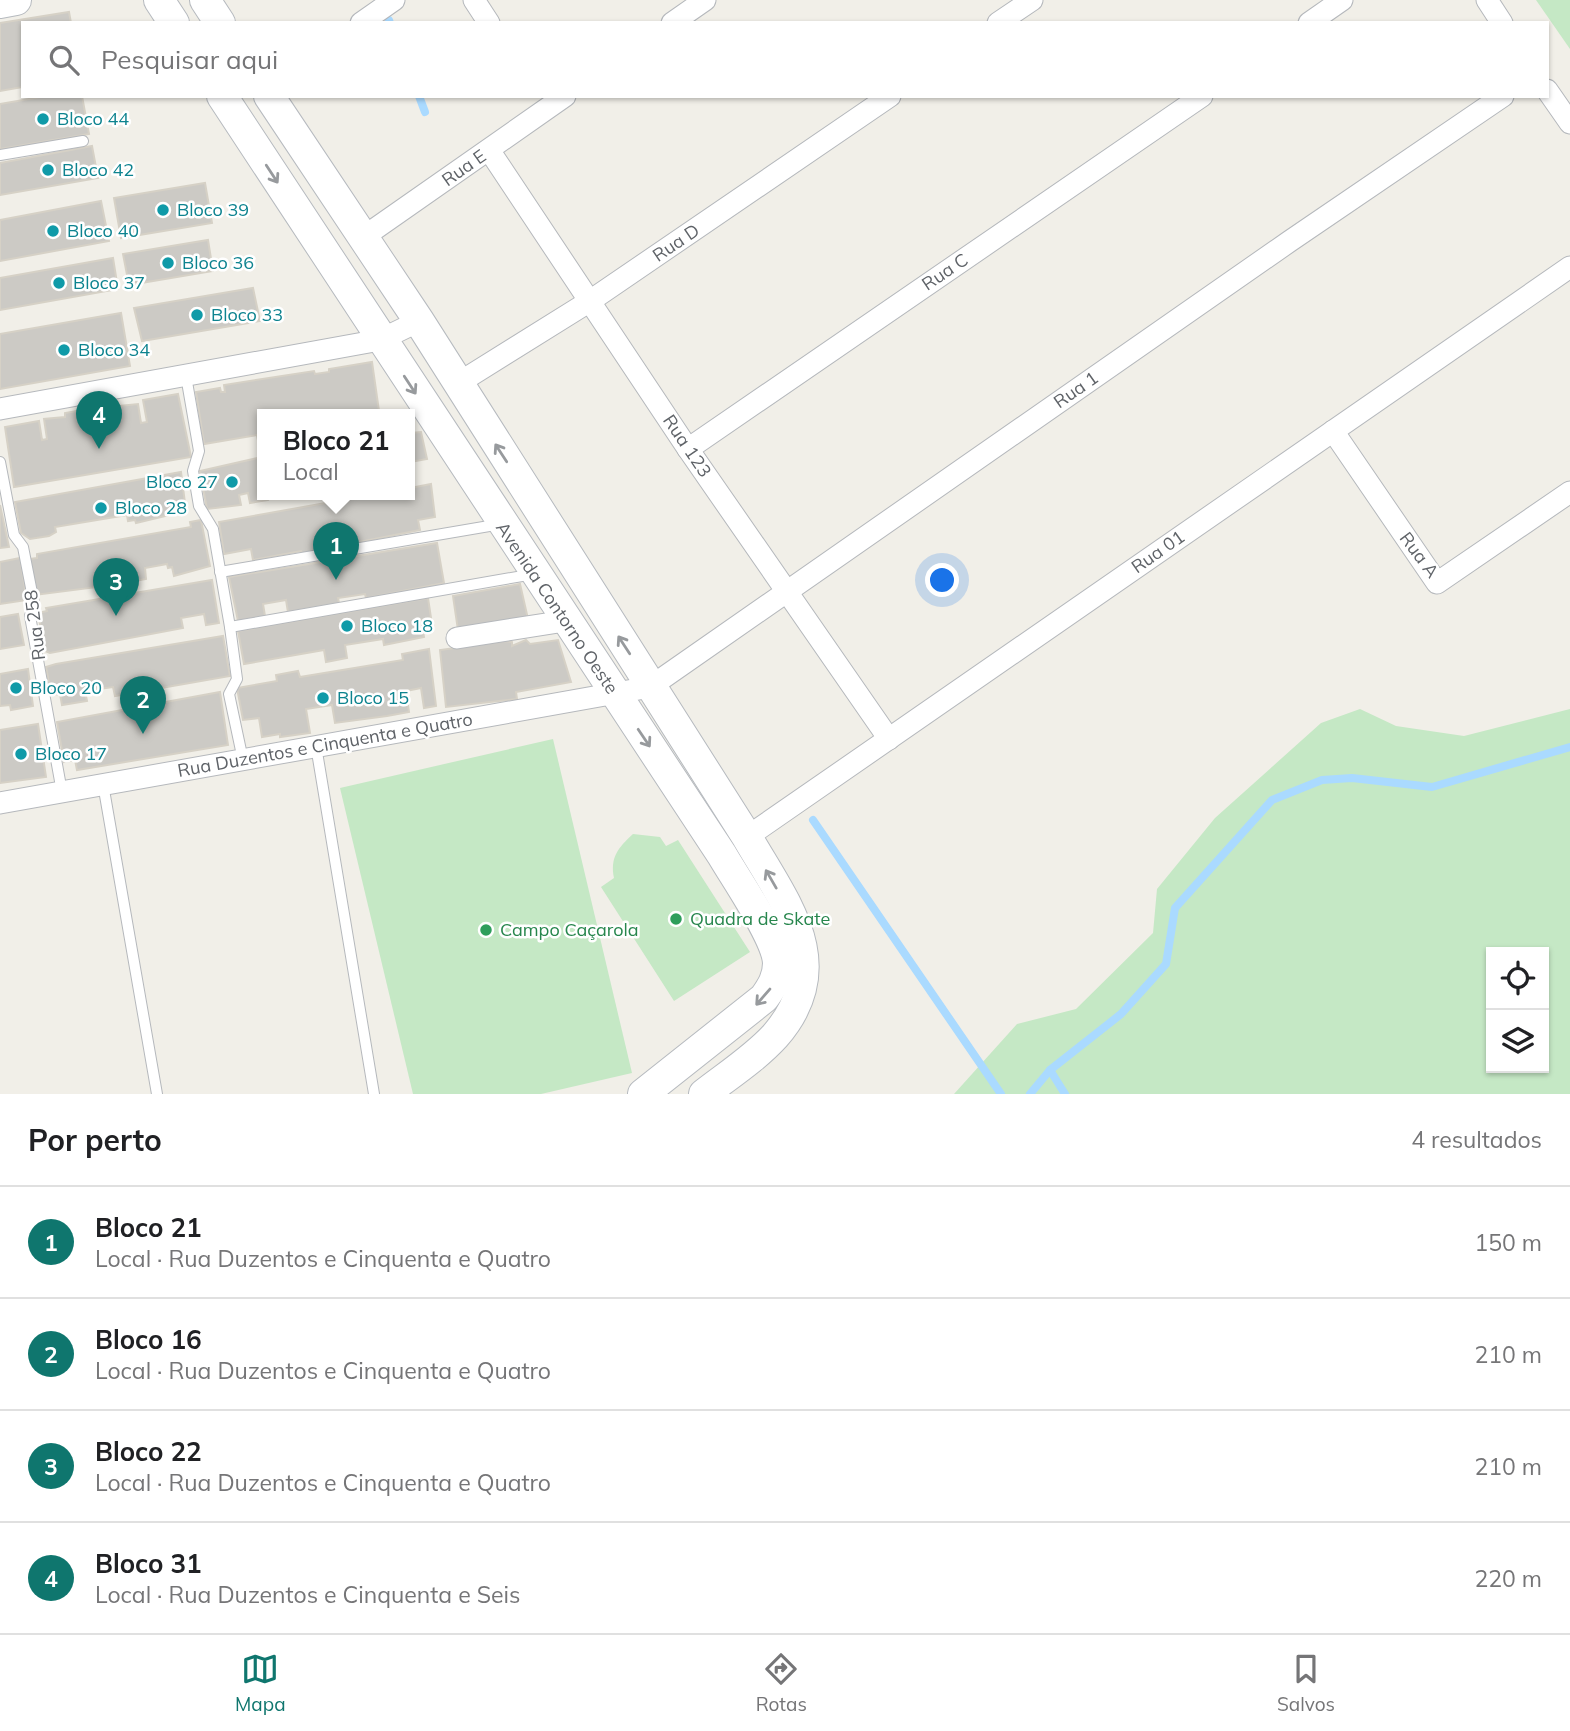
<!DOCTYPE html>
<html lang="pt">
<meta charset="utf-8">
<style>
:root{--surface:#fff;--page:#f6f6f6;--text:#202124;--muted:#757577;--line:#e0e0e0;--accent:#0f766e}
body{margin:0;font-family:Mulish,sans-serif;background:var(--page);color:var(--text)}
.controls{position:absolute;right:21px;bottom:21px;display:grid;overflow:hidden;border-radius:0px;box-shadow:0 2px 5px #0004}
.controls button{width:63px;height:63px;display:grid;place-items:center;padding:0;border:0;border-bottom:2px solid var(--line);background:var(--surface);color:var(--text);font:35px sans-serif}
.you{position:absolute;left:943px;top:581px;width:24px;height:24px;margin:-18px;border:5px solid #fff;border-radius:50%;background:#1a73e8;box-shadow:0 0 0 10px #1a73e833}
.badge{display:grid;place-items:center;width:46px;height:46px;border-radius:50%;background:var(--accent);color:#fff;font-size:23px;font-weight:700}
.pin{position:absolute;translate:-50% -58px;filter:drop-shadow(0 2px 4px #0008)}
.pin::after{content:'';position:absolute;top:37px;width:24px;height:21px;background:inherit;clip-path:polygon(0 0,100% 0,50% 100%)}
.popup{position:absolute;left:257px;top:409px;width:158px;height:91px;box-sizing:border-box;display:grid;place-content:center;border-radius:0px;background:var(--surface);filter:drop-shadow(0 2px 5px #0005);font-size:23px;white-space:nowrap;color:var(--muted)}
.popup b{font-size:26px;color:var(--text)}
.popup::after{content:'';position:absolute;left:50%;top:100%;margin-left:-14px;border:14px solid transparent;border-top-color:var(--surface)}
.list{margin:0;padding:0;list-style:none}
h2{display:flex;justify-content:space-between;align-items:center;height:91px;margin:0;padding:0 28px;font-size:30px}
h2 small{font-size:23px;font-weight:400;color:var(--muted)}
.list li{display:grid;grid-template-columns:46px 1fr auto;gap:21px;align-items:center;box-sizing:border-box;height:112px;padding:0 28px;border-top:2px solid var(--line)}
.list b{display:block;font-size:26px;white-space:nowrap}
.list p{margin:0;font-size:23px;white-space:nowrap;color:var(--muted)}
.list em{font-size:23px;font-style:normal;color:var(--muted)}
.icon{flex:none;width:38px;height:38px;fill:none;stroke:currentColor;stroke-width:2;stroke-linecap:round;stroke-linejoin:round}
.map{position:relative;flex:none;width:1570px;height:1094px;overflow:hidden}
.search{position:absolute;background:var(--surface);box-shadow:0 2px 5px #0004;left:21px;right:21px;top:21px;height:77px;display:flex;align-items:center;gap:18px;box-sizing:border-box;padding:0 24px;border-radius:0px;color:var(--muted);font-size:26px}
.sheet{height:539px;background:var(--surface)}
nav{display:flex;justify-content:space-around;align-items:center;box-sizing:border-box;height:98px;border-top:2px solid var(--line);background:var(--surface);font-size:19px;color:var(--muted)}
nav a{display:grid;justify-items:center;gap:4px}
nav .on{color:var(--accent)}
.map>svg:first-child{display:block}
</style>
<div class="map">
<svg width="1570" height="1094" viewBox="0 0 1570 1094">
<rect width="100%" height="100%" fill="#f1efe8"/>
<g fill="#c5e8c5" fill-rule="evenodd">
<path d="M1536 0H1570V49Z"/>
<path d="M1360 709 1396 726 1464 736 1570 709V1094H954L1017 1024 1076 1009 1153 933 1157 889 1215 818 1321 723ZM1544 952V1068H1491V952Z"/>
<path d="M553 739 632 1073 541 1094H413L340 788Z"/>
<path d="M633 834 660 837 666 846 678 840 750 952 674 1001 601 887 614 878C610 857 618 848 633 834Z"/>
</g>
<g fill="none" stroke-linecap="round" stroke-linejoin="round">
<g stroke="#aadaff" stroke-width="8">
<path d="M389 20 390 23"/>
<path d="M419 96 425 112"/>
<path d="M813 820 1001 1094"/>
<path d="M1050 1070 1065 1094"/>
<path d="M1030 1094 1050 1070 1121 1014 1166 964 1175 908 1272 800 1322 780 1352 778 1432 787 1570 747"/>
</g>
</g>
<g fill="#cccac5" stroke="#d6d1c6" stroke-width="2">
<path d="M69 12 71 23H23V87L0 91V23Z"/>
<path d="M46 96H82L89 134 0 149V104Z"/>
<path d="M92 146 98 178 0 195V163Z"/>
<path d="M205 183 212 223 121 238 114 198Z"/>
<path d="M101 201 109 241 0 261V220Z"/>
<path d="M208 240 213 271 129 285 123 254Z"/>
<path d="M113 258 118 289 0 310V278Z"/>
<path d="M253 288 260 321 142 341 134 308Z"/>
<path d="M121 313 130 366 0 389V334Z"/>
<path d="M372 362 379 411 376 414H262V445L259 446 257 435 204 444 196 392 220 388 221 392H225L224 385 314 371 315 374 329 372V369Z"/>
<path d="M178 394 191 457 14 487 5 427 39 421 42 440 47 439 44 419 65 417V413L88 409 138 404 141 423 147 422 143 400Z"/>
<path d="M421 432 427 459 410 462V433Z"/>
<path d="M262 457V494H272L267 495 268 500 250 503 248 493 239 495 241 505 207 509 200 471Z"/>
<path d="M181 472 186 511 136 523 135 520 128 521 127 515 55 527 56 532 49 536 30 539 21 533 15 502Z"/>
<path d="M431 484 435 517 418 520 420 530 354 543 352 532 327 536 329 548 310 551V555L304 556 301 551 253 560 251 549 224 554 219 522 376 494H410V488Z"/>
<path d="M0 505 9 547 0 548Z"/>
<path d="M201 520 210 566 174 576 172 567 168 568 167 564 145 568 146 579 124 583 122 572 111 573 113 585 35 595 29 559 37 558V554L191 527 190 522Z"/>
<path d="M437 543 444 583 366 598 365 594 338 598 339 603 288 612 286 600 263 604 265 616 238 621 229 577Z"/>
<path d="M20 558 27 600 0 604V562Z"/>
<path d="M212 580 219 623 206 625 204 614 181 618 183 628 50 653 45 651 38 613 47 611 46 608Z"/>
<path d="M520 584 528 619 458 630 453 596Z"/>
<path d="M428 598 431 618 421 620 424 637 384 645 383 639 345 645 347 658 326 662 324 650 244 664 238 631Z"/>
<path d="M18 614 24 645 0 649V617Z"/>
<path d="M223 636 230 676 115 696 113 687 85 691 87 701 62 705 60 694 51 695 46 667 56 664Z"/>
<path d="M526 640 530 644 558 640 571 682 516 692 517 699 446 707 440 650 505 641 512 642V646Z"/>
<path d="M429 649 436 706 424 708 421 688 406 691 409 712 387 716 335 723 332 705 306 709 310 733 280 737V734L262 737 259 718 243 720 237 688 277 681 276 675 298 671 300 677 403 660 402 654Z"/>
<path d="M28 669 33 706 11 710 10 705 0 706V674Z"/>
<path d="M220 692 228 745 77 770 75 760 64 762 57 722Z"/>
<path d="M38 724 46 777 0 783V730Z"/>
</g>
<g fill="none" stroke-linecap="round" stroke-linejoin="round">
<defs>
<g id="lane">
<path d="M0 155 83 141"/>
<path d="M186 376 199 451 193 471 199 506 213 529 230 627 237 679 229 694 243 760"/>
<path d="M0 462 14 535 23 547 34 603 30 616 62 792"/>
<path d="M220 572 501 524"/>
<path d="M230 627 534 574"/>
<path d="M316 746 374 1094"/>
<path d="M103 784 157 1094"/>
</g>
<g id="street">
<path d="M474 0 489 23"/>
<path d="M1487 0 1502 23"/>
<path d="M361 23 394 0"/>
<path d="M672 23 705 0"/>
<path d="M998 23 1032 0"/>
<path d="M1309 23 1342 0"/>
<path d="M1547 90 1570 123"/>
<path d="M489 150 688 449 889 739"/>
<path d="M362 238 565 96"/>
<path d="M457 384 590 301 890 96"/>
<path d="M0 409 380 340 419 321"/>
<path d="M1333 431 1437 583 1570 492"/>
<path d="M688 449 1202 96"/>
<path d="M457 638 565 621"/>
<path d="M0 803 650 687 1290 241 1503 96"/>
<path d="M747 837 1570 267"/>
</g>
<g id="secondary">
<path d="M159 0 174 23"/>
<path d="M205 0 220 23"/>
<path d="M0 3 16 0"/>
<path d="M222 96 722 855C736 879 777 938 778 963 778 977 772 987 764 998L643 1094"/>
<path d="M269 96 419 321 747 837C785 903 837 965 775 1036 755 1058 727 1076 704 1094"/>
</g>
</defs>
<use href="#lane" stroke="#b5b8bc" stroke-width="12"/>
<use href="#street" stroke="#b5b8bc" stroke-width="23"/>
<use href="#secondary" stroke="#b6babf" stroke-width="32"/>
<use href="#lane" stroke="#fff" stroke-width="10"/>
<use href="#street" stroke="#fff" stroke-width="21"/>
<use href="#secondary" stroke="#fff" stroke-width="30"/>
</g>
<defs><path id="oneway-shaft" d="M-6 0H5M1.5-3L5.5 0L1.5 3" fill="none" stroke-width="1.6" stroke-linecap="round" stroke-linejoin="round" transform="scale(1.75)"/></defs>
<g stroke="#979a9d">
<use href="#oneway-shaft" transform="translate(272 174) rotate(57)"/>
<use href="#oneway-shaft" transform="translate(410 385) rotate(57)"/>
<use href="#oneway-shaft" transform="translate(501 453) rotate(-123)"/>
<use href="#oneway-shaft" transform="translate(624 645) rotate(-123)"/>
<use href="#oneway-shaft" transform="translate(644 738) rotate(56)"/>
<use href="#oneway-shaft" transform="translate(771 879) rotate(-120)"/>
<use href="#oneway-shaft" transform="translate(763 997) rotate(131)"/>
</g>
<g fill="#0f9aa8" stroke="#fff" stroke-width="2.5">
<circle cx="43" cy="119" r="7"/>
<circle cx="48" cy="170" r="7"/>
<circle cx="163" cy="210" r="7"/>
<circle cx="53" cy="231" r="7"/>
<circle cx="168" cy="263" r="7"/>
<circle cx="59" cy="283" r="7"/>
<circle cx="197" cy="315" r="7"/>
<circle cx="64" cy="350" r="7"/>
<circle cx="232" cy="482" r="7"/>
<circle cx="101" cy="508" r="7"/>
<circle cx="347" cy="626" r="7"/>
<circle cx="16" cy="688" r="7"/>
<circle cx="323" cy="698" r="7"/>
<circle cx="21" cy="754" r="7"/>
</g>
<g fill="#2e9e5b" stroke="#fff" stroke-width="2.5">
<circle cx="676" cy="919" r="7"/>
<circle cx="486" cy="930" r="7"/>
</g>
<g text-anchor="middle" stroke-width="5" stroke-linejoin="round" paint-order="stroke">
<g font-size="18" fill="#0d838f" stroke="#fff" text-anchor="start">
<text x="57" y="125">Bloco 44</text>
<text x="62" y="176">Bloco 42</text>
<text x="177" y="216">Bloco 39</text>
<text x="67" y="237">Bloco 40</text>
<text x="182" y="269">Bloco 36</text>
<text x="73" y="289">Bloco 37</text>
<text x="211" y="321">Bloco 33</text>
<text x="78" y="356">Bloco 34</text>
<text x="218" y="488" text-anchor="end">Bloco 27</text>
<text x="115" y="514">Bloco 28</text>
<text x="361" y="632">Bloco 18</text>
<text x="30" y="694">Bloco 20</text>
<text x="337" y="704">Bloco 15</text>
<text x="35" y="760">Bloco 17</text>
</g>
<g font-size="18" fill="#5f6368" stroke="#fff">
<text transform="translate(464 168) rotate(-35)" y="6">Rua E</text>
<text transform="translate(676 243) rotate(-34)" y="6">Rua D</text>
<text transform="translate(945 272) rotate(-34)" y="6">Rua C</text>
<text transform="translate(1076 390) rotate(-35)" y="6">Rua 1</text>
<text transform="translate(687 446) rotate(56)" y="6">Rua 123</text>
<text transform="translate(1158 552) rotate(-35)" y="6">Rua 01</text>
<text transform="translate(1419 555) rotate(53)" y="6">Rua A</text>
<text transform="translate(557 608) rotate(56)" y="6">Avenida Contorno Oeste</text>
<text transform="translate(35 625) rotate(-97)" y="6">Rua 258</text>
<text transform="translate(325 745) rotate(-10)" y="6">Rua Duzentos e Cinquenta e Quatro</text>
</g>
<g font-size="18" fill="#27864d" stroke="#fff" text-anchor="start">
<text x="690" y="925">Quadra de Skate</text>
<text x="500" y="936">Campo Caçarola</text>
</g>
</g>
</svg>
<div class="controls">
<button><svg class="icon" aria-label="locate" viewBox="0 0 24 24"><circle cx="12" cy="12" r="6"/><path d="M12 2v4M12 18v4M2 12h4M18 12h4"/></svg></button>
<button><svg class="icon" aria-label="layers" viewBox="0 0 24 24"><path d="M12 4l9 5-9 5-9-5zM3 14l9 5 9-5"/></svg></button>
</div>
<div class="you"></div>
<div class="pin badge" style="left:336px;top:580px">1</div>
<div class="popup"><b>Bloco 21</b>Local</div>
<div class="pin badge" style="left:143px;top:734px">2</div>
<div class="pin badge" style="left:116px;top:616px">3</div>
<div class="pin badge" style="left:99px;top:449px">4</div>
<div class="search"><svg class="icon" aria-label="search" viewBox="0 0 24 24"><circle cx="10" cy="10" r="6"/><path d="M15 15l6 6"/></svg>Pesquisar aqui</div>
</div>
<section class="sheet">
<h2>Por perto<small>4 resultados</small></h2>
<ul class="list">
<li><span class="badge">1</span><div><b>Bloco 21</b><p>Local · Rua Duzentos e Cinquenta e Quatro</p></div><em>150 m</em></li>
<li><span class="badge">2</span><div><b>Bloco 16</b><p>Local · Rua Duzentos e Cinquenta e Quatro</p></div><em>210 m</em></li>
<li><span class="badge">3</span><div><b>Bloco 22</b><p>Local · Rua Duzentos e Cinquenta e Quatro</p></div><em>210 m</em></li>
<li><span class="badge">4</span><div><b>Bloco 31</b><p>Local · Rua Duzentos e Cinquenta e Seis</p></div><em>220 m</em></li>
</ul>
</section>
<nav>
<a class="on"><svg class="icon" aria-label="map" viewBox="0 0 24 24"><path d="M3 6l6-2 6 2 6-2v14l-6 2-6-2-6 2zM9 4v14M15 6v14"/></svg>Mapa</a>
<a><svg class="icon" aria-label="directions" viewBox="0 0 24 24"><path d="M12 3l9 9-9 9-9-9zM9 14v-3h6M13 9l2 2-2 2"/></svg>Rotas</a>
<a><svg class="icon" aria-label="saved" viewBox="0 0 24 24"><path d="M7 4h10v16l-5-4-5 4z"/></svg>Salvos</a>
</nav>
